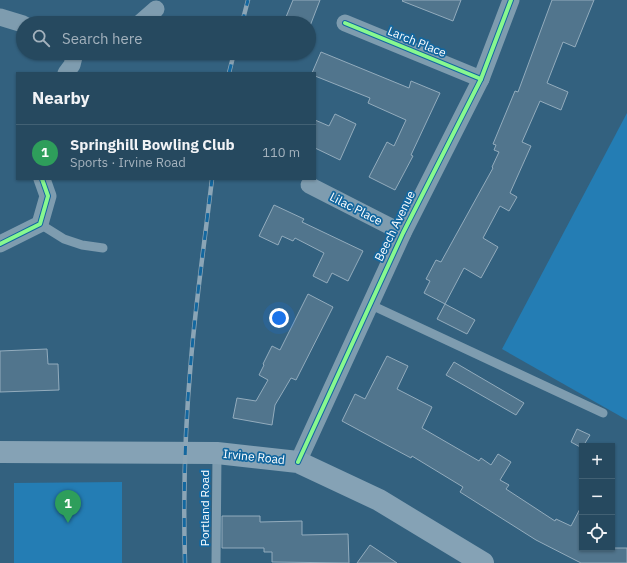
<!DOCTYPE html>
<meta charset="utf-8">
<style>
:root{--surface:#26495f;--page:#2e5065;--text:#f1f3f6;--muted:#a4b2bd;--line:#426174;--accent:#8abfa5}
body{margin:0;font-family:"IBM Plex Sans",sans-serif;background:var(--page);color:var(--text)}
.controls{position:absolute;right:12px;bottom:12px;display:grid;overflow:hidden;border-radius:0px;box-shadow:0 1px 3px #0004}
.controls button{width:36px;height:36px;display:grid;place-items:center;padding:0;border:0;border-bottom:1px solid var(--line);background:var(--surface);color:var(--text);font:20px sans-serif}
.you{position:absolute;left:279px;top:318px;width:14px;height:14px;margin:-10px;border:3px solid #fff;border-radius:50%;background:#1a73e8;box-shadow:0 0 0 6px #1a73e833}
.badge{display:grid;place-items:center;width:26px;height:26px;border-radius:50%;background:var(--accent);color:#fff;font-size:13px;font-weight:700}
.pin{position:absolute;translate:-50% -33px;filter:drop-shadow(0 1px 2px #0008)}
.pin::after{content:'';position:absolute;top:21px;width:14px;height:12px;background:inherit;clip-path:polygon(0 0,100% 0,50% 100%)}
.list{margin:0;padding:0;list-style:none}
h2{display:flex;justify-content:space-between;align-items:center;height:52px;margin:0;padding:0 16px;font-size:17px}
h2 small{font-size:13px;font-weight:400;color:var(--muted)}
.list li{display:grid;grid-template-columns:26px 1fr auto;gap:12px;align-items:center;box-sizing:border-box;height:56px;padding:0 16px;border-top:1px solid var(--line)}
.list b{display:block;font-size:15px;white-space:nowrap}
.list p{margin:0;font-size:13px;white-space:nowrap;color:var(--muted)}
.list em{font-size:13px;font-style:normal;color:var(--muted)}
.icon{flex:none;width:22px;height:22px;fill:none;stroke:currentColor;stroke-width:2;stroke-linecap:round;stroke-linejoin:round}
.map{position:relative;flex:none;width:627px;height:563px;overflow:hidden}
.search{position:absolute;background:var(--surface);box-shadow:0 1px 3px #0004;left:16px;top:16px;width:300px;height:44px;display:flex;align-items:center;gap:10px;box-sizing:border-box;padding:0 14px;border-radius:22px;color:var(--muted);font-size:15px}
.panel{position:absolute;background:var(--surface);box-shadow:0 1px 3px #0004;left:16px;top:72px;width:300px;height:108px;border-radius:0px}
.map>svg:first-child{display:block}
</style>
<div class="map">
<svg width="627" height="563" viewBox="0 0 627 563">
<rect width="100%" height="100%" fill="#33617f"/>
<g fill="#247db4">
<path d="M627 113V420L502 349Z"/>
<path d="M122 482V563H14V483Z"/>
</g>
<g fill="#51758d" stroke="#93acbd">
<path d="M293 0H320L310 26 309 23H303L286 17Z"/>
<path d="M403 0H461L453 21 402 1Z"/>
<path d="M552 0H594L575 47 563 42 547 83 568 92 561 110 540 101 522 142 531 146 510 193 517 197 509 211 500 206 483 238 498 247 481 278 464 268 445 304 424 293 430 281 426 279 436 260 441 262 493 168 492 167 499 152 494 150 496 145 493 144 515 91 518 92Z"/>
<path d="M321 52 409 88 411 81 440 93 411 155 413 156 395 190 369 177 387 142 394 146 406 120 368 103 370 98 315 76V73H312Z"/>
<path d="M335 114 356 124 340 160 315 148V120L329 126Z"/>
<path d="M274 205 304 219 302 222 363 251 348 281 332 273 327 283 313 276 324 253 295 238 293 241 282 236 278 245 259 236Z"/>
<path d="M308 294 333 307 296 380 291 378 275 405 272 425 233 418 237 398 256 401 268 380 259 375 264 365 263 364 272 346 280 350Z"/>
<path d="M445 304 475 320 467 334 437 319Z"/>
<path d="M47 349 48 364H58L59 390 0 392V351Z"/>
<path d="M387 356 408 366 397 389 432 407 422 428 479 461 481 458 491 465 498 454 511 462 500 480 509 485 506 489 555 521 556 519 571 526 582 505V548H627V563H581L536 540 460 492 463 487 412 456 411 458 342 421 355 394 365 399Z"/>
<path d="M454 362 524 403 516 415 446 375Z"/>
<path d="M577 429 590 435 582 448 571 442Z"/>
<path d="M222 516H260V522L302 521V535L348 534 349 563 272 562V552H264V548H222Z"/>
<path d="M370 545 397 563H357Z"/>
</g>
<g fill="none" stroke-linecap="round" stroke-linejoin="round">
<g stroke="#7e9caf" stroke-width="9">
<path d="M40 224 64 239 82 245 103 248"/>
<path d="M369 304 603 413"/>
<path d="M216 563 217 453"/>
</g>
<g stroke="#7e9caf" stroke-width="17">
<path d="M0 17 23 24"/>
<path d="M140 23 156 9"/>
<path d="M345 23 481 79"/>
<path d="M66 73 72 65 75 53"/>
<path d="M309 185 403 233"/>
<path d="M0 244 40 224 48 196 42 179"/>
<path d="M298 462 403 233 481 79 511 0"/>
</g>
<path stroke="#85a2b5" stroke-width="22" d="M0 452 217 453 298 462 379 500 483 563"/>
<defs>
<g id="rail">
<path d="M242 23 248 0"/>
<path d="M229 73 234 53"/>
<path d="M185 563C183 495 185 427 191 360 196 300 205 239 212 179"/>
</g>
</defs>
<use href="#rail" stroke="#8ba5b6" stroke-width="4.5"/>
<use href="#rail" stroke="#13679f" stroke-width="3" stroke-dasharray="9" stroke-linecap="butt"/>
<defs>
<g id="cycleway">
<path d="M345 23 481 79"/>
<path d="M0 244 40 224 48 196 42 179"/>
<path d="M298 462 403 233 481 79 511 0"/>
</g>
</defs>
<use href="#cycleway" stroke="#13679f" stroke-width="6"/>
<use href="#cycleway" stroke="#87f88f" stroke-width="4"/>
</g>
<g text-anchor="middle" stroke-width="3.5" stroke-linejoin="round" paint-order="stroke">
<g font-size="12" fill="#fff" stroke="#13679f">
<text transform="translate(417 42) rotate(22)" y="4">Larch Place</text>
<text transform="translate(356 209) rotate(27)" y="4">Lilac Place</text>
<text transform="translate(395 226) rotate(-64)" y="4">Beech Avenue</text>
<text transform="translate(254 457) rotate(6)" y="4">Irvine Road</text>
<text transform="translate(205 508) rotate(-90)" y="4">Portland Road</text>
</g>
</g>
</svg>
<div class="controls">
<button>+</button>
<button>−</button>
<button><svg class="icon" aria-label="locate" viewBox="0 0 24 24"><circle cx="12" cy="12" r="6"/><path d="M12 2v4M12 18v4M2 12h4M18 12h4"/></svg></button>
</div>
<div class="you"></div>
<div class="pin badge" style="left:68px;top:523px;background:#2e9e5b">1</div>
<div class="search"><svg class="icon" aria-label="search" viewBox="0 0 24 24"><circle cx="10" cy="10" r="6"/><path d="M15 15l6 6"/></svg>Search here</div>
<section class="panel">
<h2>Nearby<small></small></h2>
<ul class="list">
<li><span class="badge" style="background:#2e9e5b">1</span><div><b>Springhill Bowling Club</b><p>Sports · Irvine Road</p></div><em>110 m</em></li>
</ul>
</section>
</div>
